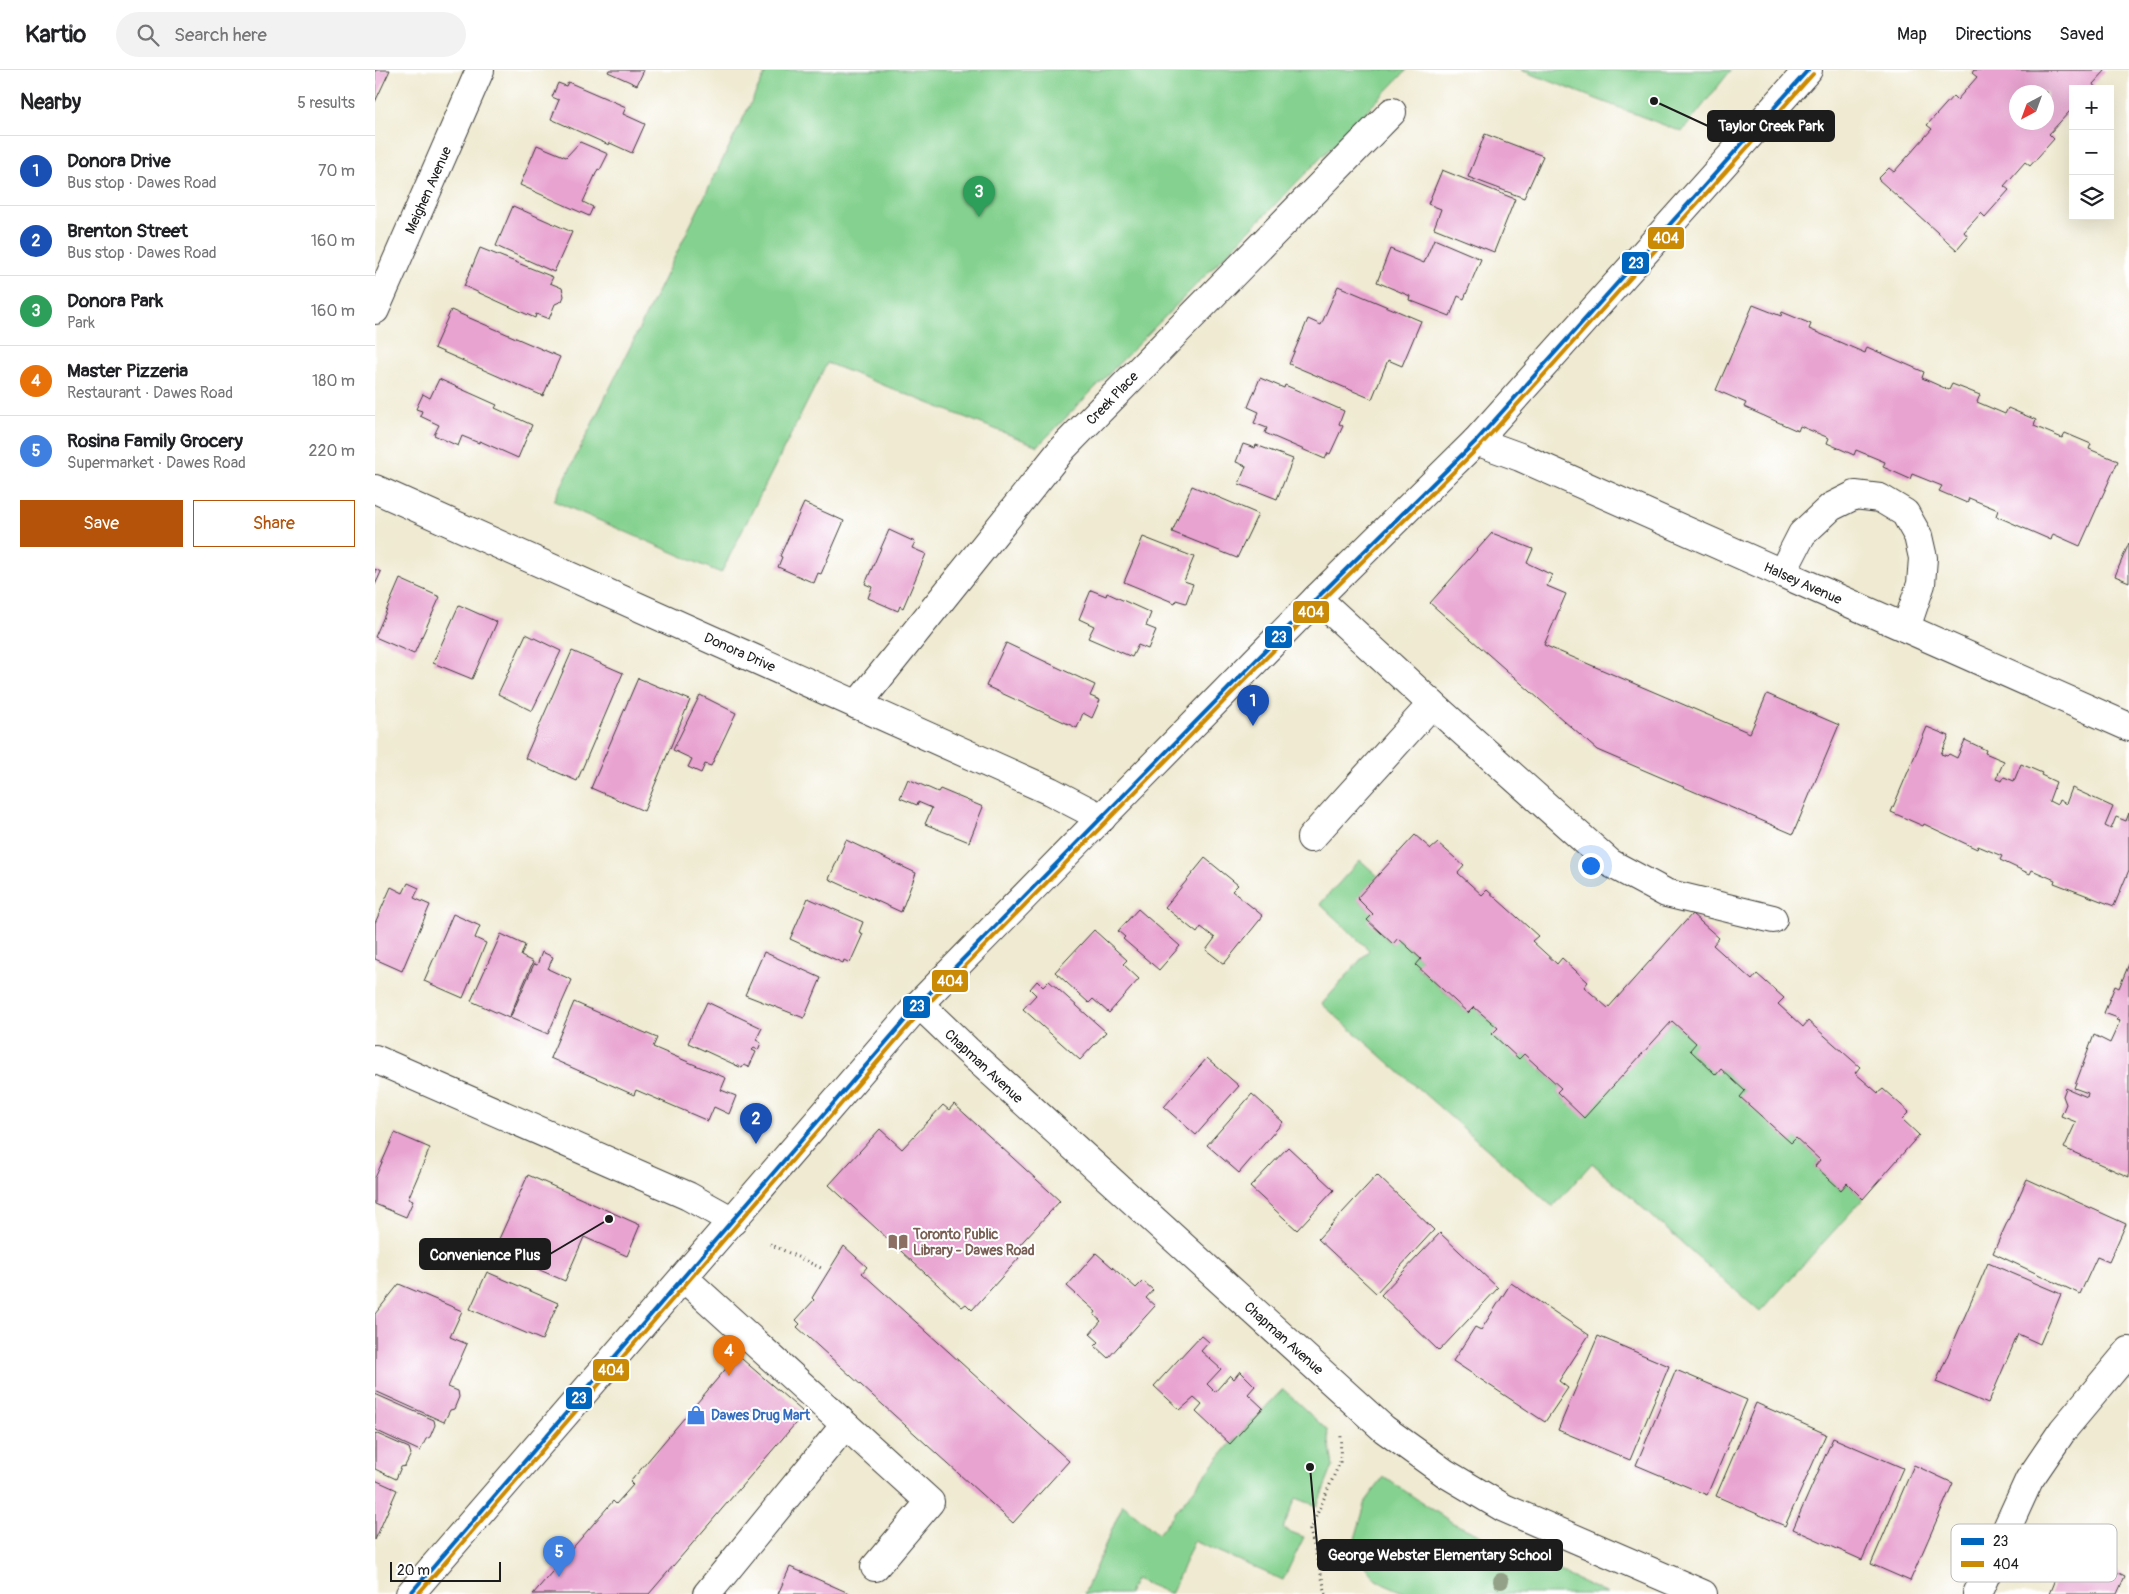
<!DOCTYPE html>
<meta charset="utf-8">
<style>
:root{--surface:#fff;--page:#f2f2f2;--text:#202124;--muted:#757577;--line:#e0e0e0;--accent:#b45309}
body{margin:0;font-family:Pangolin,sans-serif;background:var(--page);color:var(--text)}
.controls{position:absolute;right:15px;top:15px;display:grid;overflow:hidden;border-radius:0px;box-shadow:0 5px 20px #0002}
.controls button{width:45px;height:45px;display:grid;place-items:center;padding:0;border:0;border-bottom:1px solid var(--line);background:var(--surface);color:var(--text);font:25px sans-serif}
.compass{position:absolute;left:1634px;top:15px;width:45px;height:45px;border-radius:50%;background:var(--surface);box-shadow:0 5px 20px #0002;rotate:221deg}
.scale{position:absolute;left:15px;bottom:12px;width:111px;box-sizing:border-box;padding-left:5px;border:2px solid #1c1c1c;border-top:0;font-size:14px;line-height:18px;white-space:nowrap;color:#1c1c1c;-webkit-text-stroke:4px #fff;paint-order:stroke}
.you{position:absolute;left:1215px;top:795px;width:18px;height:18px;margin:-12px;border:4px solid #fff;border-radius:50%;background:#1a73e8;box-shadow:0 0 0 8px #1a73e833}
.badge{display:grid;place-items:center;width:32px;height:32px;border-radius:50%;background:var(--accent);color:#fff;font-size:16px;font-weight:700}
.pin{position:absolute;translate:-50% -41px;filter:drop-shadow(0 1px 2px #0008)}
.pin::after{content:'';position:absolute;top:26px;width:18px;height:15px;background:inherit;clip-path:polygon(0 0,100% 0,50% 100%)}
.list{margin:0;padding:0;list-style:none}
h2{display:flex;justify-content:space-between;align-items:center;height:65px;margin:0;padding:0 20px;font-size:21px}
h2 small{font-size:16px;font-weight:400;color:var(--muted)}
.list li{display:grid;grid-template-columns:32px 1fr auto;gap:15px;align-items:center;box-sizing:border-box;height:70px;padding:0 20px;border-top:1px solid var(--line)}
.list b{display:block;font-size:19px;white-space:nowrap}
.list p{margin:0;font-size:16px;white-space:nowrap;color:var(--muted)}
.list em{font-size:16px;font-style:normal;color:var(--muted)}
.actions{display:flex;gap:10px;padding:15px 20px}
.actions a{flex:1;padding:11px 0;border:1px solid var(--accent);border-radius:0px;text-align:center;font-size:18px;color:var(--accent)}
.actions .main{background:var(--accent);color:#fff}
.icon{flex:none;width:28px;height:28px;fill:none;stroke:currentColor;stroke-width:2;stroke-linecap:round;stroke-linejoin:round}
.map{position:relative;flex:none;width:1754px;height:1524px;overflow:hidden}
header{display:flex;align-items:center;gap:30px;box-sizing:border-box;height:70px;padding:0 25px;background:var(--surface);border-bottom:1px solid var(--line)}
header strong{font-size:24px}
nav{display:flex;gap:28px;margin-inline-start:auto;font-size:18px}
.search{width:350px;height:45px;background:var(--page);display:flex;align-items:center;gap:12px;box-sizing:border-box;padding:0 18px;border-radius:28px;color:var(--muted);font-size:19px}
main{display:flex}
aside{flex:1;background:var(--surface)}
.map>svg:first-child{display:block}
</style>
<header>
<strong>Kartio</strong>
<div class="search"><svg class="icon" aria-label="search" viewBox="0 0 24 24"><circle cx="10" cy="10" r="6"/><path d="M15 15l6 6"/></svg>Search here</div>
<nav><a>Map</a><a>Directions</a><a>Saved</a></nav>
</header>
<main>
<aside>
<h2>Nearby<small>5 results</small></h2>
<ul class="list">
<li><span class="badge" style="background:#1a4fb4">1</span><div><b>Donora Drive</b><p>Bus stop · Dawes Road</p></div><em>70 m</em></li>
<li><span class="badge" style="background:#1a4fb4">2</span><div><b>Brenton Street</b><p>Bus stop · Dawes Road</p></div><em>160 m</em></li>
<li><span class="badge" style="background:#2e9e5b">3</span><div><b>Donora Park</b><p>Park</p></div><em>160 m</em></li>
<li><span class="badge" style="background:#e8710a">4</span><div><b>Master Pizzeria</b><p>Restaurant · Dawes Road</p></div><em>180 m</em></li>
<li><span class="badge" style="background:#3f7fe0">5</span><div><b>Rosina Family Grocery</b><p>Supermarket · Dawes Road</p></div><em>220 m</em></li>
</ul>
<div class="actions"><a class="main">Save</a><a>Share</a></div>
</aside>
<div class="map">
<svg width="1754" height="1524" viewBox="0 0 1754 1524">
<rect width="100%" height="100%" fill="#fff"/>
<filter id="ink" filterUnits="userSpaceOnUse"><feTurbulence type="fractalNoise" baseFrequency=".02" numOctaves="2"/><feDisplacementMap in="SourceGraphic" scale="10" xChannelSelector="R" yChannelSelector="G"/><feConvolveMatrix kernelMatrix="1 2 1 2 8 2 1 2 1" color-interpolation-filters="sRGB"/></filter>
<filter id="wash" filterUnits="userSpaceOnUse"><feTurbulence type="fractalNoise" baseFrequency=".0096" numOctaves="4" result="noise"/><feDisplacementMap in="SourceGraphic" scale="20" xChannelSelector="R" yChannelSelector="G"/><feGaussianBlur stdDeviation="1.12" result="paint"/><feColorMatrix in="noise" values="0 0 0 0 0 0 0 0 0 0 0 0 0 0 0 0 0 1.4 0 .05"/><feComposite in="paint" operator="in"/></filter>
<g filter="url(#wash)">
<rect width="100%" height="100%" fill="#efead1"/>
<g fill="#85d290" stroke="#507756">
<path d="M392 0H1032L663 376 452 293 346 503 179 431Z"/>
<path d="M1146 0H1356L1307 62Z"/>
<path d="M985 790 1003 806 982 828 998 844 993 850 1017 874 1023 868 1046 889 1041 896 1093 943 1099 937 1123 958 1117 965 1144 988 1149 984 1186 1018 1182 1023 1209 1047 1297 951 1321 973 1315 980 1341 1004 1346 999 1370 1021 1366 1027 1416 1073 1421 1068 1445 1090 1440 1096 1466 1120 1472 1113 1488 1129 1385 1242 1217 1093 1178 1137 947 934 994 880 945 834Z"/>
<path d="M908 1319 952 1360 958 1396 942 1436 921 1428 908 1459 929 1467 908 1510 819 1471 796 1524 760 1509 753 1524H709L748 1434 783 1464 855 1374Z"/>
<path d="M1009 1407 1078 1453 1233 1524H1033L1001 1510 986 1491 980 1469 991 1431Z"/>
</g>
<g id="blocks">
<g fill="#e8a3d0" fill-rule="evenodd">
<path d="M0 0H15L0 32Z"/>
<path d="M234 0H269L262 15 233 2Z"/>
<path d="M1599 0H1731L1718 14 1721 19H1698V44L1695 41 1674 64 1679 69 1655 96 1650 92 1629 116 1634 120 1610 147 1606 143 1589 162 1593 167 1582 180 1503 109 1514 98 1519 102 1557 59 1552 55 1578 26 1582 30 1602 7 1597 3ZM1642 22H1672V52H1642Z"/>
<path d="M193 12 251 37 248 44 270 54 257 83 235 73 234 75 176 49 184 30 177 27 183 13 191 16Z"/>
<path d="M1110 64 1168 86 1149 128 1093 107Z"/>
<path d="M205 72 233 84 225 100 223 99 208 132 218 137 214 146 145 115 162 75 191 87Z"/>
<path d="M1067 100 1140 129 1119 182 1059 158 1066 139 1053 134Z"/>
<path d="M138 136 197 162 179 202 121 176Z"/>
<path d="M1059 169 1106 189 1089 229 1083 226 1075 246 1034 230 1035 226 1002 212 1015 179 1049 193Z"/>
<path d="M105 178 178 207 175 213 187 218 189 226 187 231 180 234 174 249 161 244 160 248 89 216Z"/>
<path d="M963 216 1046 251 1027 296 1013 290 997 329 914 294 933 249 946 255Z"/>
<path d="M1378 235 1406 246 1407 242 1436 254 1434 259 1490 283 1492 277 1549 302 1547 308 1574 320 1577 314 1605 325 1602 332 1630 344 1633 338 1661 350 1659 356 1687 368 1690 363 1716 374 1714 379 1743 391 1705 476 1678 464 1676 470 1621 446 1623 440 1594 428 1592 433 1564 421 1567 416 1537 404 1535 409 1508 397 1510 392 1481 380 1479 385 1452 373 1454 368 1425 356 1423 361 1369 337 1371 333 1341 320Z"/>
<path d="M76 240 185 287 168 326 59 278Z"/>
<path d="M885 308 909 318 910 315 969 341 964 354 968 356 955 384 953 383 950 389 890 363 892 358 879 353 884 342 873 337Z"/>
<path d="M64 309 122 335 120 338 157 355 143 388 107 372 104 371V373L87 366 83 376 59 365 64 355 45 346 47 341 41 339 48 324 55 328Z"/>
<path d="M868 374 880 378 881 375 918 389 902 429 864 414 871 396 861 392Z"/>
<path d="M817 416 883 444 862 488 797 462Z"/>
<path d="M429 433 469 451 446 504 443 503 439 513 403 497 407 487 405 486Z"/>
<path d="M514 460 540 472 537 478 551 484 528 538 525 536 523 541 493 528 497 517 490 514Z"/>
<path d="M1117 463 1158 479 1152 493 1177 505 1172 516 1191 524 1169 575 1375 663 1392 624 1464 655 1418 764 1222 680 1055 533Z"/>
<path d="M768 467 819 487 809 511 818 514 811 533 801 530 800 533 749 512Z"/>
<path d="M1754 473V512L1740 506Z"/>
<path d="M0 499 6 502 0 515Z"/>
<path d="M25 509 65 527 39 584 0 567Z"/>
<path d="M716 520 731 526 732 523 776 543 771 556 781 560 773 579 763 575 757 587 713 568 719 556 704 549Z"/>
<path d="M84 535 122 552 97 609 58 593Z"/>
<path d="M151 564 186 581 157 641 123 624Z"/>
<path d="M631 573 720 615 715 626 725 630 717 648 708 643 702 658 611 616Z"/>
<path d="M197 581 248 603 202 711 150 688Z"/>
<path d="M263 608 315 630 269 741 216 718Z"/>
<path d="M325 625 361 643 336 696 330 694 326 703 313 697 317 689 298 680Z"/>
<path d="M1552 657 1574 666 1566 684 1572 686 1574 684 1582 688 1590 670 1611 680 1610 683 1629 691 1621 709 1627 711 1629 707 1639 711 1646 694 1667 703 1666 705 1681 712 1674 731 1682 735 1684 730 1691 734 1697 718 1738 737 1730 756 1736 759 1741 747 1751 751 1754 743V800L1739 836 1679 813 1680 810 1657 800 1655 804 1625 790 1627 786 1603 776 1602 779 1549 754 1548 756 1516 742Z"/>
<path d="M533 709 563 722 565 719 608 737 594 772 550 754 557 738 543 732 542 735 525 728Z"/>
<path d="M1040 765 1056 779 1063 773 1089 796 1083 803 1107 825 1112 820 1163 866 1157 871 1182 894 1187 888 1213 912 1209 917 1233 938 1317 844 1344 868 1338 875 1377 910 1382 904 1409 928 1403 934 1428 957 1433 951 1485 997 1480 1003 1503 1023 1508 1019 1534 1042 1527 1049 1544 1065 1488 1129 1472 1113 1466 1120 1440 1096 1445 1090 1421 1068 1416 1073 1365 1027 1370 1021 1346 999 1341 1005 1315 980 1321 973 1297 951 1209 1048 1182 1022 1186 1018 1149 984 1144 989 1117 964 1123 958 1099 937 1093 943 1041 895 1046 889 1023 868 1018 874 992 850 998 844 982 828Z"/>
<path d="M471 770 541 803 526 842 454 809Z"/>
<path d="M830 788 863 815 857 821 888 846 849 894 831 880 840 868 826 857 822 863 790 837Z"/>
<path d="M33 813 44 818 39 828 55 835 27 901 0 889V853L16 817 28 823Z"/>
<path d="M433 828 488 852 484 862 488 864 475 893 469 890 468 893 415 869Z"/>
<path d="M763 839 805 876 784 900 748 869 750 867 743 861Z"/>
<path d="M78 844 105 856 100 868 111 873 88 928 49 911Z"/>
<path d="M719 860 752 890 748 894 764 909 734 943 718 929 714 933 680 902Z"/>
<path d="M126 864 150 875 146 886 158 892 134 948 96 931Z"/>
<path d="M167 882 178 887 173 899 197 910 173 964 135 948 159 894 162 895Z"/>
<path d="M389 882 446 908 429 948 370 925Z"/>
<path d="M1754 894V1107L1689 1078 1701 1052 1686 1046 1691 1034 1688 1026 1691 1018 1712 1027 1713 1023 1699 1018 1719 965 1735 973 1745 951 1741 950 1743 948 1729 943 1740 916 1744 918Z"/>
<path d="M662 911 668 917 674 911 731 962 705 990 648 939 661 925 655 919Z"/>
<path d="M199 932 282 968 278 977 351 1008 346 1020 361 1026 354 1044 339 1037 333 1051 261 1020 259 1025 175 988Z"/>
<path d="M332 932 387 958 381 970 386 973 383 980 379 978 377 980 381 982 374 997 369 995 367 998 313 973Z"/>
<path d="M832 988 864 1016 821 1065 789 1037Z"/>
<path d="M877 1024 908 1052 864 1103 832 1075Z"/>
<path d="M579 1034 685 1131 638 1182 644 1188 597 1240 591 1234 587 1237 454 1115 505 1059 527 1079 568 1035 574 1040Z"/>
<path d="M20 1063 55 1078 33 1129 38 1131 31 1147 0 1134V1108Z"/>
<path d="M913 1077 959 1120 922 1160 875 1117Z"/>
<path d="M153 1105 265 1155 252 1186 209 1167 190 1211 119 1180Z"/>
<path d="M1002 1105 1059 1160 1001 1223 943 1169Z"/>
<path d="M1652 1109 1751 1154 1734 1192 1722 1187 1705 1224 1618 1183Z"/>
<path d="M1065 1163 1123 1218 1064 1281 1006 1225Z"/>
<path d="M469 1176 492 1197 487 1203 694 1391 638 1453 422 1257 425 1254 421 1250 439 1230 437 1228Z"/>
<path d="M721 1183 761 1218 768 1211 778 1220 771 1228 780 1236 733 1288 720 1276 724 1272 715 1264 726 1251 719 1245 721 1242 692 1216Z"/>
<path d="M1613 1193 1686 1224 1665 1274 1643 1264 1613 1334 1561 1312Z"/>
<path d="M112 1202 183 1233 167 1270 95 1239Z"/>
<path d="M1136 1213 1214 1265 1184 1311 1193 1318 1170 1352 1078 1291 1100 1257 1106 1260Z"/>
<path d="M24 1214 87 1241 75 1267 92 1274 73 1317 83 1321 84 1327 79 1339 75 1340 69 1352 0 1321V1244Z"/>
<path d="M826 1265 834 1272 826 1281 846 1299 832 1314 840 1322 855 1305 859 1309 865 1301 880 1316 873 1324 888 1338 855 1374 821 1342 827 1335 819 1328 805 1340 779 1316Z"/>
<path d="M1223 1266 1294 1296 1255 1390 1183 1360Z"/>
<path d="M360 1283 427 1341 426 1347 274 1524H158L238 1431 241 1434 258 1415 255 1412 360 1288 358 1286Z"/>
<path d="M1301 1300 1372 1330 1332 1425 1261 1395Z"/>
<path d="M0 1324 59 1350 60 1355 55 1367 51 1369 45 1381 0 1360Z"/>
<path d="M1381 1333 1451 1364 1410 1456 1341 1426Z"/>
<path d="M0 1363 34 1378 36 1384 30 1396 26 1397 21 1409 0 1399Z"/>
<path d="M1458 1368 1528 1398 1487 1490 1418 1459Z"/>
<path d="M1539 1395 1578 1413 1535 1511 1496 1494Z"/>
<path d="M0 1410 22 1420 0 1470Z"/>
<path d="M1702 1470 1725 1479 1719 1491 1750 1506 1742 1524H1674L1690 1485 1694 1487Z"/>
<path d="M415 1497 476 1524H403Z"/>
</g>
</g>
</g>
<g filter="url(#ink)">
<use href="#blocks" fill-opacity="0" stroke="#3c3b37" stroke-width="1"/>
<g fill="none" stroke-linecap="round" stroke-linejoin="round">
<defs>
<g id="minor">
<path d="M0 240 105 0"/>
<path d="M1101 371 1145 387 1754 657"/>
<path d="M0 419 675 721 727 748"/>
<path d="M1407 503 1427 464 1456 437 1480 425 1505 428 1530 443 1543 466 1548 488 1546 514 1531 558"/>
<path d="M942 528 1057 634 1235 793 1291 823 1398 849"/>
<path d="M482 635 688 378 1017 42"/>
<path d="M936 768 1057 634"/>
<path d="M544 934 592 980 1009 1359 1070 1403 1129 1438 1328 1524"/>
<path d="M0 989 313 1126 358 1151"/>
<path d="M309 1208 555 1432 500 1497"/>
<path d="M35 1524 544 934 942 528 1101 371 1433 0"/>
<path d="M332 1524 470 1355"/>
<path d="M1602 1524 1654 1410 1688 1360 1754 1281"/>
</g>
</defs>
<use href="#minor" stroke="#3c3b37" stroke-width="30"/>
<g stroke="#3c3b37" stroke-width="3" stroke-dasharray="1 4" stroke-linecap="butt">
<path d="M395 1174 446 1198"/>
<path d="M951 1524 935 1460 965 1392 966 1365"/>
</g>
<use href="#minor" stroke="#fff" stroke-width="28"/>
<defs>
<path id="bus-1" d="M35 1524 544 934 942 528 1101 371 1433 0"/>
<path id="bus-2" d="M43 1524 549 938 946 532 1106 375 1438 4"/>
</defs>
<use href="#bus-1" stroke="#fff" stroke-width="8"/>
<use href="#bus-2" stroke="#fff" stroke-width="8"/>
<use href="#bus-1" stroke="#0065bd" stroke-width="4"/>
<use href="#bus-2" stroke="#cb8a06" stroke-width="4"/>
</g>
<circle fill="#92a187" cx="1126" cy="1511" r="8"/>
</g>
<defs>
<symbol id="library-bare" viewBox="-9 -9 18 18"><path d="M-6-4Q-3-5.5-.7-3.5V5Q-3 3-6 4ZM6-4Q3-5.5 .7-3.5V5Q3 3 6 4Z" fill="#8d6e63" stroke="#fff" stroke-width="2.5" paint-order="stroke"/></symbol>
<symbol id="shop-bare" viewBox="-9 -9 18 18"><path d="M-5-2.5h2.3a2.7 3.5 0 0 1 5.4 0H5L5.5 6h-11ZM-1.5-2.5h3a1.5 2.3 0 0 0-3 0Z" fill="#3f7fe0" stroke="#fff" stroke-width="2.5" paint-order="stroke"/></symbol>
</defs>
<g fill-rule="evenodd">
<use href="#library-bare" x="509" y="1158" width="28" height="28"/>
<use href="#shop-bare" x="307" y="1331" width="28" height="28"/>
</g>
<g text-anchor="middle" stroke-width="4" stroke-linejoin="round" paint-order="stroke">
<g font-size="14" fill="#1c1c1c" stroke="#fff">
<text transform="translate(53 120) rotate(-66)" y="5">Meighen Avenue</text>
<text transform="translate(737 328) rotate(-46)" y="5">Creek Place</text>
<text transform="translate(1428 513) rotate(24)" y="5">Halsey Avenue</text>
<text transform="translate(365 582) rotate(24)" y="5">Donora Drive</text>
<text transform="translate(609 996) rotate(43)" y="5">Chapman Avenue</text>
<text transform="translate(909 1268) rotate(42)" y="5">Chapman Avenue</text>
</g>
<g font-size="14" font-weight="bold" fill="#785e54" stroke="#fff" text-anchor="start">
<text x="538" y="1169">Toronto Public<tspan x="538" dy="16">Library - Dawes Road</tspan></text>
</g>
<g font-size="14" font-weight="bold" fill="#366cbe" stroke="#fff" text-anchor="start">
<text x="336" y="1350">Dawes Drug Mart</text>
</g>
</g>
<rect x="1576" y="1454" width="166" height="58" rx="8" fill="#fff" stroke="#bbb" stroke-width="1"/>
<rect x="1586" y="1468" width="23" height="7" fill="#0065bd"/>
<rect x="1586" y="1491" width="23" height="6" fill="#cb8a06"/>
<g font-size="14" fill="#1c1c1c">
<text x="1618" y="1476">23</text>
<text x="1618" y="1499">404</text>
</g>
<path fill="none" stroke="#1c1c1c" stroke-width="2" d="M1279 31L1333 56M234 1149L175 1184M935 1397L943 1485"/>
<g fill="#1c1c1c" stroke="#fff" stroke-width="2">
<circle cx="1279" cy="31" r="5"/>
<circle cx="234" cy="1149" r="5"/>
<circle cx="935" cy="1397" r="5"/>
</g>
<g fill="#1c1c1c" stroke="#1c1c1c" stroke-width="2">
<rect x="1333" y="41" width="126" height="30" rx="5"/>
<rect x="45" y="1169" width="130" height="30" rx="5"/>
<rect x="943" y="1470" width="244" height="30" rx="5"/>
</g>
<g font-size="15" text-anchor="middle" font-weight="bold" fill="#fff">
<text x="1396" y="61">Taylor Creek Park</text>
<text x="110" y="1190">Convenience Plus</text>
<text x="1065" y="1490">George Webster Elementary School</text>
</g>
<g stroke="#fff" stroke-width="2">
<rect x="1272" y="156" width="38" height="24" rx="5" fill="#cb8a06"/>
<rect x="1246" y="181" width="29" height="24" rx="5" fill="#0065bd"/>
<rect x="917" y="530" width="38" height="24" rx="5" fill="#cb8a06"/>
<rect x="889" y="555" width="29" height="24" rx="5" fill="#0065bd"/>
<rect x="556" y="899" width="38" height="24" rx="5" fill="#cb8a06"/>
<rect x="527" y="925" width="29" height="24" rx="5" fill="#0065bd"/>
<rect x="217" y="1288" width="38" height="24" rx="5" fill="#cb8a06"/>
<rect x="190" y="1316" width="28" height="24" rx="5" fill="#0065bd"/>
</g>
<g font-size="14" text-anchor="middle" font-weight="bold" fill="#fff">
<text x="1291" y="173">404</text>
<text x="1261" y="198">23</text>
<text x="936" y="547">404</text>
<text x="904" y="572">23</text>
<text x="575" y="916">404</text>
<text x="542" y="941">23</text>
<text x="236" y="1305">404</text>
<text x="204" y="1333">23</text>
</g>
</svg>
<div class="controls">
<button>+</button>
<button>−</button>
<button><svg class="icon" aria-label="layers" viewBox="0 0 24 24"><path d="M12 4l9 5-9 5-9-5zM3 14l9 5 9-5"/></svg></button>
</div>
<svg class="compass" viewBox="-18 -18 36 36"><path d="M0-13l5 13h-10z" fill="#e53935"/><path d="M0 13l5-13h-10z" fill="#757577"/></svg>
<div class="scale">20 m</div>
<div class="you"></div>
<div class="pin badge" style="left:878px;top:656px;background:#1a4fb4">1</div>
<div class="pin badge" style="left:381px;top:1074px;background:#1a4fb4">2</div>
<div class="pin badge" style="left:604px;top:147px;background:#2e9e5b">3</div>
<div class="pin badge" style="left:354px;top:1306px;background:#e8710a">4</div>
<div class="pin badge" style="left:184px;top:1507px;background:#3f7fe0">5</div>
</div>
</main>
